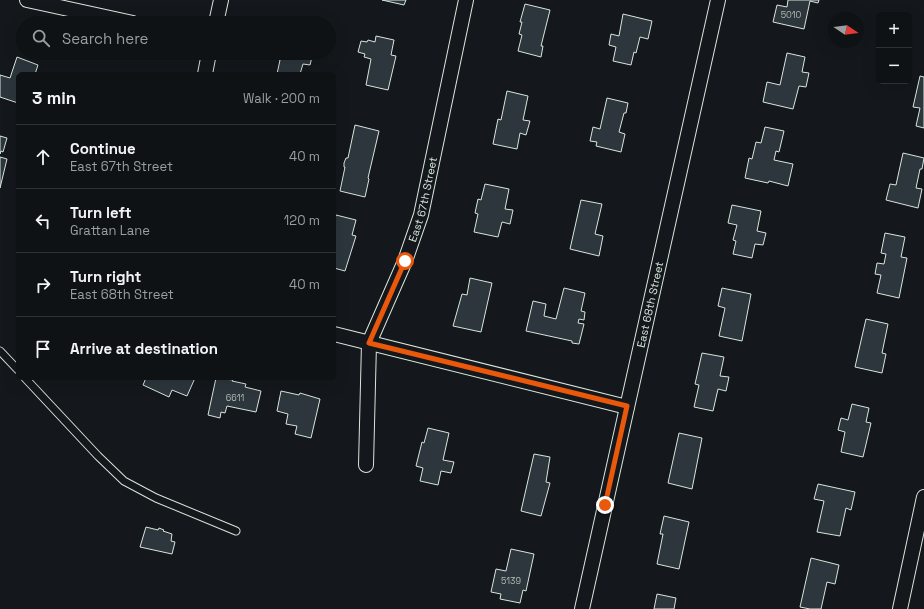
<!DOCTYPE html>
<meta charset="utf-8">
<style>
:root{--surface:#0f1215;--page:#181b1e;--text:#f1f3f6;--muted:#9b9ea0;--line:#2f3234}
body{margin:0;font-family:"Space Grotesk",sans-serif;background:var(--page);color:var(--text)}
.controls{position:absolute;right:12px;top:12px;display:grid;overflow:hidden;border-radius:6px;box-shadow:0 4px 16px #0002}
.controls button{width:36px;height:36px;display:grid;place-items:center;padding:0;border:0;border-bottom:1px solid var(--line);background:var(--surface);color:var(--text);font:20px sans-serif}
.compass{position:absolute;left:828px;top:12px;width:36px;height:36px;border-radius:50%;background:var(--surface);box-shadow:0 4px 16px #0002;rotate:103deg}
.stop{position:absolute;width:12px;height:12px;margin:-9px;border:3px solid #ea580c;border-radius:50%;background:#fff}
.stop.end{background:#ea580c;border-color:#fff;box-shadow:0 1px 4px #0008}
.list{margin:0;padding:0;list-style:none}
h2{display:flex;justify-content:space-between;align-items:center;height:52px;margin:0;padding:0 16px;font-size:17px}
h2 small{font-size:13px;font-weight:400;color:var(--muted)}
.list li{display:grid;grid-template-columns:26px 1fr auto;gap:12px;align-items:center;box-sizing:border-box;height:64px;padding:0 16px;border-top:1px solid var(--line)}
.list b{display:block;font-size:15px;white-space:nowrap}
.list p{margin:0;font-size:13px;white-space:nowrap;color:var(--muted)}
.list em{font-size:13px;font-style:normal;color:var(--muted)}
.icon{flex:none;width:22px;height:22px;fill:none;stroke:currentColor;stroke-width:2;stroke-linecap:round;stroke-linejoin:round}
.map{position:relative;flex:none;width:924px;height:609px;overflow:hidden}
.search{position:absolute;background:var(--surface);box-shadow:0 4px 16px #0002;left:16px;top:16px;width:320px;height:44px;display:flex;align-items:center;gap:10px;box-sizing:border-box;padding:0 14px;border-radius:22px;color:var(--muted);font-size:15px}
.panel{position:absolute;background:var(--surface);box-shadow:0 4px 16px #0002;left:16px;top:72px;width:320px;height:308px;border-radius:6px}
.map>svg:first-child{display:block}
</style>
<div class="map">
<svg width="924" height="609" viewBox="0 0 924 609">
<rect width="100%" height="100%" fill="#14181c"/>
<g fill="#2c363c" stroke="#d8e6dc">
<path d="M382 0H406L404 5Z"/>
<path d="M788 0H819L818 3 810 1 804 29 773 22 777 5 787 7Z"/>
<path d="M525 4 550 10 541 46H543L541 57 518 51 522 35 519 34 522 22H520Z"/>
<path d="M623 14 652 21 648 39 640 37 636 53 634 52 631 65 613 61 616 47 609 45 611 34 619 36Z"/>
<path d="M376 36 394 40 391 55 396 56 388 90 366 85 371 59 364 57 365 54 358 52 361 41 367 42 368 40 375 42Z"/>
<path d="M278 53H313L310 65 303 64 300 74H277L280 60 277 59Z"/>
<path d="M787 53 805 57 802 72 809 73 806 87 799 86 793 109 763 102 767 82 780 85Z"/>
<path d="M17 57 38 65 35 74H18V103L0 97V75L10 78Z"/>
<path d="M920 76 924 77V128L916 126 920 108 913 107Z"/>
<path d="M507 91 528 96 523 120 530 121 526 135 520 133 517 149 493 144 498 119 501 120Z"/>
<path d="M607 98 628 103 626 113H624L619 132 625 134 621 152 596 146 597 142 590 141 593 127 600 129Z"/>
<path d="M355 125 379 131 368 178 369 179 365 197 340 191 345 167H344V163L346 158H348Z"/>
<path d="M765 127 784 131 779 152 776 151 774 160 793 164 788 186 769 181 768 183 745 178 749 158 752 159 756 142 761 143Z"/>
<path d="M0 136 7 138 3 152 1 151 0 154Z"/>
<path d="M903 153 924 158 922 169H920L916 188 922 189 918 208 886 200 890 184 896 185Z"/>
<path d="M0 157 7 159 0 188Z"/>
<path d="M485 184 509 189 505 209 513 210 510 224 502 222 498 237 474 232 478 214 475 213 478 199 481 200Z"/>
<path d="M581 200 602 204 595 234 603 236 599 256 570 249Z"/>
<path d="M732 205 761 211 757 231 766 233 763 245 755 244 752 258 733 254 736 241 733 240 737 225 728 223Z"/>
<path d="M336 215 356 220 352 235 356 236 345 271 334 268V223Z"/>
<path d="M885 233 905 237 901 257 907 258 899 298 877 293 881 275 875 274 877 263 884 264 886 254 881 253Z"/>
<path d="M470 278 492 283 481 332 453 326 462 294 467 295Z"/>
<path d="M564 288 585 293 581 311 585 312 584 320 579 319 578 323 584 324 579 344 572 343V341L526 331 533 301 546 304 544 316 556 319Z"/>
<path d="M722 288 751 294 742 341 719 336 725 308 718 306Z"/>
<path d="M866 319 888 324 882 353 886 354 882 373 855 367Z"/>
<path d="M702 353 724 357 720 376 729 377 726 391 718 389 713 411 694 407 699 385 695 384Z"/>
<path d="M146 378H195L187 396 172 390 169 397 143 385Z"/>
<path d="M216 378 233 380 232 381 246 384 245 387 261 391 256 412 227 406 225 413 221 412 220 418 208 415Z"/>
<path d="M281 391 299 395 300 393 320 399 311 438 295 434 297 426 286 424 288 414 277 411Z"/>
<path d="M852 404 869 408 866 422 871 423 863 457 841 452 845 432 838 430 841 418 848 420Z"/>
<path d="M428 428 449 433 443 460 454 462 451 473 441 471 438 485 420 481 423 468 416 466 422 442 424 443Z"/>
<path d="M679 433 702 438 692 489 668 483Z"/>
<path d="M534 454 550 457 546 482 550 483 541 516 521 511Z"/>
<path d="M818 484 855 492 851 510 846 508 840 536 817 532 824 501 814 499Z"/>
<path d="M664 516 689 522 679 569 657 564 663 534H660Z"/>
<path d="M146 527 158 530 159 528 164 530 163 531 172 534 171 541 175 542 172 554 140 547Z"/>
<path d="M511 549 534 554 526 591 523 590 520 603 500 599 501 594 491 592 496 569 506 571Z"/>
<path d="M811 558 839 565 835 584 827 582 821 609H810L800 607Z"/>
<path d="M657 594 676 598 674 609H654Z"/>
</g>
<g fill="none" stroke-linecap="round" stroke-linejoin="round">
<defs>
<g id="lane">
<path d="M0 351 18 370"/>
<path d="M25 378 98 456 124 481 156 498 236 531"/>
</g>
<g id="street">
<path d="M27 0 133 23"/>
<path d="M216 23 221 0"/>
<path d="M205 74 209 53"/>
<path d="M334 334 627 407"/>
<path id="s1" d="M366 465 369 343 405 261 421 215 466 0"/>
<path id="s2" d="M582 609 718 0"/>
<path d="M900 609 924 497"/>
</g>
</defs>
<use href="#lane" stroke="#d8e6dc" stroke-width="9"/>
<use href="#street" stroke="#d8e6dc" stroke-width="16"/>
<use href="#lane" stroke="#14181c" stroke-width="7"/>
<use href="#street" stroke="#14181c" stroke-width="14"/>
</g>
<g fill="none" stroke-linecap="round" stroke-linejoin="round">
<path stroke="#ea580c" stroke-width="5" d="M405 261 369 343 627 406 605 505"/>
</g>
<g text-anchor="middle" stroke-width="3" stroke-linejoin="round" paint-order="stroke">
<g font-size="9" fill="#adbab4">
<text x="791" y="18">5010</text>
<text x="235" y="401">6611</text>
<text x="511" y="584">5139</text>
</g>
<g font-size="11" fill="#d8e6dc" stroke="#14181c">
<text dy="4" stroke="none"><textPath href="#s1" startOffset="276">East 67th Street</textPath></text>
<text dy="4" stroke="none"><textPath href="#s2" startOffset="312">East 68th Street</textPath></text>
</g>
</g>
</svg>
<div class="controls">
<button>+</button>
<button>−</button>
</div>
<svg class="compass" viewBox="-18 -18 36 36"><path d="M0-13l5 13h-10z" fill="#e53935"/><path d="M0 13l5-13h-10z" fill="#9b9ea0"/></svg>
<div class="stop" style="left:405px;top:261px"></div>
<div class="stop end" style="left:605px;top:505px"></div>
<div class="search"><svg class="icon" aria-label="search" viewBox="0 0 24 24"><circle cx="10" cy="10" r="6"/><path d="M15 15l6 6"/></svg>Search here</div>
<section class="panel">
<h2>3 min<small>Walk · 200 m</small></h2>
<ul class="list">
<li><svg class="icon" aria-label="ahead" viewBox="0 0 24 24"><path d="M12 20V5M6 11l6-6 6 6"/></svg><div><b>Continue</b><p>East 67th Street</p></div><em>40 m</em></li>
<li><svg class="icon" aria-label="left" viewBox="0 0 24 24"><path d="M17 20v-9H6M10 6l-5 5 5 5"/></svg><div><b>Turn left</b><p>Grattan Lane</p></div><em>120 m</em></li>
<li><svg class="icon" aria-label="right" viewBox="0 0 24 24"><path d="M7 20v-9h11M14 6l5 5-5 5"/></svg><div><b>Turn right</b><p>East 68th Street</p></div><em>40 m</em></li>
<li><svg class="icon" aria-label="arrive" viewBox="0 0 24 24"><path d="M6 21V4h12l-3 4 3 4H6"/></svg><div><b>Arrive at destination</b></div></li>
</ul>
</section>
</div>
